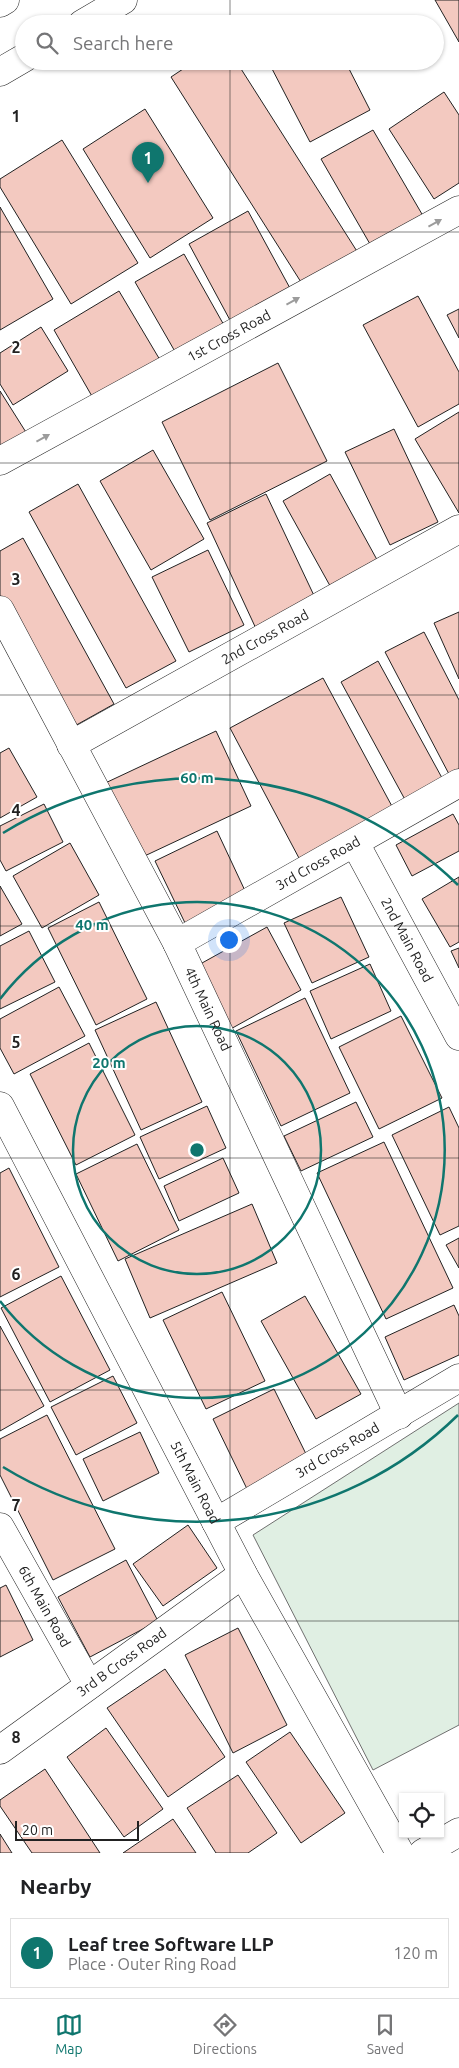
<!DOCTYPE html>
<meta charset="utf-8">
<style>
:root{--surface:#fff;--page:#f6f6f6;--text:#202124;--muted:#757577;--line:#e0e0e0;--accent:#0f766e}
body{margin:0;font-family:Ubuntu,sans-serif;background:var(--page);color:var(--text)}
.controls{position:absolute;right:15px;bottom:15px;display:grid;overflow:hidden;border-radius:0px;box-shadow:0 1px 4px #0004}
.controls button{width:45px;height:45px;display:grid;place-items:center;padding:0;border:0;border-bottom:1px solid var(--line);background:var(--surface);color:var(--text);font:25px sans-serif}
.scale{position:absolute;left:15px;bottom:12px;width:124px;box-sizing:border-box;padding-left:5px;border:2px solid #222;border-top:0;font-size:14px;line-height:18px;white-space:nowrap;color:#222;-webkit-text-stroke:4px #fff;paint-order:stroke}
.you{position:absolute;left:228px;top:939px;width:18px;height:18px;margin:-12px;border:4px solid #fff;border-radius:50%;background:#1a73e8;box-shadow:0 0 0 8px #1a73e833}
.badge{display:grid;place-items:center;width:32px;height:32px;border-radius:50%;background:var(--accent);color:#fff;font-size:16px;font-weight:700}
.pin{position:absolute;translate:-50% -41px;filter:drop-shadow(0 1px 2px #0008)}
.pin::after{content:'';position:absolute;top:26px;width:18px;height:15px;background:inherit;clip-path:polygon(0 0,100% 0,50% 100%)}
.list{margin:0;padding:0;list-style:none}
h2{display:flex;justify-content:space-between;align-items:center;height:65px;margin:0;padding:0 20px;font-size:21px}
h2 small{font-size:16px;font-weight:400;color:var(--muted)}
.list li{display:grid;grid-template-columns:32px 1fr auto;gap:15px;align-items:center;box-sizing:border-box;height:70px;margin:0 10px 10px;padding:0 10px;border:1px solid var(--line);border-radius:0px}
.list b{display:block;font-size:19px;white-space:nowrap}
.list p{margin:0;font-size:16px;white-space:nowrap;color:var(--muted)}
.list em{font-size:16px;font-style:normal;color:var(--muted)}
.icon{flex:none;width:28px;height:28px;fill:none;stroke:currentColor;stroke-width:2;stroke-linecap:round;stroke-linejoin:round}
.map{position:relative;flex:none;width:459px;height:1853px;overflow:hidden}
.search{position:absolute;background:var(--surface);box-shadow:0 1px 4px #0004;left:15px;right:15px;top:15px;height:55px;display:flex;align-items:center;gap:12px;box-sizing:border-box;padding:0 18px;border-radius:28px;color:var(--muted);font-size:19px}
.sheet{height:145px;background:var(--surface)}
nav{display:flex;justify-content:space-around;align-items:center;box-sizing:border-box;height:70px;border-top:1px solid var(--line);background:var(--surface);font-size:14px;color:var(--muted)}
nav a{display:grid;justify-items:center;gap:2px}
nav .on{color:var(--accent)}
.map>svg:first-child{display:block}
</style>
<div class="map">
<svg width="459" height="1853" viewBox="0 0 459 1853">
<rect width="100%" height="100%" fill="#fff"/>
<path fill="#e0efe3" stroke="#6f6f6f" d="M459 1403V1725L373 1770 253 1535Z"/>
<g fill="#f3c9c0" stroke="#222">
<path d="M435 0H459V42Z"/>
<path d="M195 61H236L360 256 306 290 171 77Z"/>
<path d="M272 61H345L370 110 310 142 269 63Z"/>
<path d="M444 92 459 115V183L434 199 389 129Z"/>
<path d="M145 109 213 218 150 258 83 149Z"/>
<path d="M373 130 426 221 374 251 321 159Z"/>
<path d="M62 140 138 263 71 304 0 187V179Z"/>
<path d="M0 207 53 299 0 330Z"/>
<path d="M248 211 291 290 231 322 189 244Z"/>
<path d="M184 254 225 327 177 355 135 282Z"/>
<path d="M119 291 163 365 97 405 54 330Z"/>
<path d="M418 296 459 372V404L418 427 363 325Z"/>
<path d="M459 309V338L447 315Z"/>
<path d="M41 327 68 371 13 405 0 384V353Z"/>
<path d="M278 363 327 461 210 520 162 422Z"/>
<path d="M0 391 29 437 0 456Z"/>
<path d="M459 412V513L415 439Z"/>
<path d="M394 429 438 522 390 545 345 452Z"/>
<path d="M153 450 204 539 151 570 100 481Z"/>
<path d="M330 474 381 567 334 593 283 501Z"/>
<path d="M78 484 176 661 126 688 29 512Z"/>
<path d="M266 494 318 604 258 633 207 523Z"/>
<path d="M23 538 114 704 71 728 0 599V551Z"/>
<path d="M208 550 244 625 189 652 152 577Z"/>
<path d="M459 612V679L434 623Z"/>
<path d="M424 632 459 700V771L450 776 385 652Z"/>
<path d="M378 661 447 787 409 807 341 682Z"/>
<path d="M323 678 394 810 300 860 230 728Z"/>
<path d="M216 731 251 806 136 860 101 785Z"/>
<path d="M9 748 37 797 0 818V753Z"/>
<path d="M44 804 63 842 6 871 0 860V826Z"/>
<path d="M453 814 459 825V851L412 876 396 845Z"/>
<path d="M217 831 247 895 186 925 155 861Z"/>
<path d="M70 843 99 895 42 928 13 876Z"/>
<path d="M459 877V942L450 947 422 899Z"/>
<path d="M0 886 22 924 0 936Z"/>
<path d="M341 897 369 957 312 983 284 923Z"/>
<path d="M99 902 147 999 96 1025 48 928Z"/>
<path d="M267 927 301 990 227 1031 193 968Z"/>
<path d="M29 931 55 982 0 1009V946Z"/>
<path d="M459 948V968L451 951Z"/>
<path d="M370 964 391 1011 331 1039 310 991Z"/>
<path d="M59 987 85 1036 14 1074 0 1048V1019Z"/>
<path d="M305 998 350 1093 281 1126 236 1031Z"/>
<path d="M156 1002 202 1102 141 1130 95 1030Z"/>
<path d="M401 1016 442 1098 379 1129 339 1047Z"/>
<path d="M89 1043 135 1135 76 1165 30 1074Z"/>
<path d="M356 1102 373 1137 301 1171 284 1136Z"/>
<path d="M207 1106 226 1148 159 1179 140 1137Z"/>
<path d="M449 1107 459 1128V1226L440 1235 392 1135Z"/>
<path d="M384 1142 453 1288 386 1319 317 1173Z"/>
<path d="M137 1144 179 1230 118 1261 76 1174Z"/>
<path d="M223 1158 239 1193 179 1221 164 1186Z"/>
<path d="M9 1168 59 1267 0 1297V1173Z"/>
<path d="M252 1204 277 1263 150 1318 125 1259Z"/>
<path d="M459 1238V1268L446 1245Z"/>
<path d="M61 1276 110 1370 50 1402 1 1308Z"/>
<path d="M222 1292 265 1381 206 1409 163 1320Z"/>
<path d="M305 1296 361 1394 316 1419 261 1321Z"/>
<path d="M454 1305 459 1316V1355L404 1380 385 1337Z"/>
<path d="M0 1326 44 1406 0 1431Z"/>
<path d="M113 1376 137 1423 76 1455 51 1407Z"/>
<path d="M274 1389 309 1460 248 1491 213 1419Z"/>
<path d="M47 1415 115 1549 53 1580 0 1475V1439Z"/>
<path d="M140 1432 159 1473 103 1501 83 1459Z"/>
<path d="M188 1525 217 1568 163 1606 133 1564Z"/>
<path d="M126 1560 158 1621 90 1657 58 1597Z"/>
<path d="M6 1585 33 1640 0 1657V1588Z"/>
<path d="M238 1628 287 1725 233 1753 185 1655Z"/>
<path d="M165 1669 225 1757 168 1797 107 1708Z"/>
<path d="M106 1728 163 1809 124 1837 67 1757Z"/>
<path d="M290 1732 345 1813 301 1843 246 1762Z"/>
<path d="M45 1769 100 1853H32L0 1806V1800Z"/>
<path d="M238 1775 277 1833 248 1853H216L187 1808Z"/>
<path d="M173 1819 196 1853H123Z"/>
<path d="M0 1834 12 1853H0Z"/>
</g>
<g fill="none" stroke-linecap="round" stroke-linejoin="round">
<defs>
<g id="minor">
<path id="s1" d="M0 461 459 210"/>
<path id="s2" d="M0 610 177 943 399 1415"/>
<path id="s3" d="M71 745 459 529"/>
<path id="s4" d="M355 843 459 1036"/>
<path id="s5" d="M177 943 459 783"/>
<path id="s6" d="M0 1106 243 1574 400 1853"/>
<path id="s7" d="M216 1522 459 1378"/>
<path id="s8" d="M0 1527 89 1685"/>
<path id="s9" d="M0 1750 243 1574"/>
<path d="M423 1853 459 1832"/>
</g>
<g id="highway">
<path d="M0 3 5 0"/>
<path d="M82 24 123 0"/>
<path d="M0 72 24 58"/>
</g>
</defs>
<use href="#minor" stroke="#222" stroke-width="29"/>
<use href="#highway" stroke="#222" stroke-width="29"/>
<use href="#minor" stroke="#fff" stroke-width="28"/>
<use href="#highway" stroke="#fff" stroke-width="28"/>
</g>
<defs><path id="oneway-solid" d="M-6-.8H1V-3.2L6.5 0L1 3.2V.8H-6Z" transform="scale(1.25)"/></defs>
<g fill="#9c9c9c">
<use href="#oneway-solid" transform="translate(435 223) rotate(-29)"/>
<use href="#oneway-solid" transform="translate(293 301) rotate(-29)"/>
<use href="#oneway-solid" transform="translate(43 438) rotate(-29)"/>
</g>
<path fill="none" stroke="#222" stroke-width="1" stroke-opacity="0.55" d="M230 0V24M230 61V1853M0 232H459M0 463H459M0 695H459M0 926H459M0 1158H459M0 1390H459M0 1621H459"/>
<g fill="none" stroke="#0f766e" stroke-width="2.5">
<circle cx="197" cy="1150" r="124"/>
<path d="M0 999A248 248 0 1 1 0 1301"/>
<path d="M458 1415A372 372 0 0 1 3 1467M3 833A372 372 0 0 1 458 885"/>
</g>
<g text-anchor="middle" stroke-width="4" stroke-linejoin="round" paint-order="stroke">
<g font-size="14" fill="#222" stroke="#fff">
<text dy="5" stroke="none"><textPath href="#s1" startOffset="261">1st Cross Road</textPath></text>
<text dy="5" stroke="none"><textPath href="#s3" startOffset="222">2nd Cross Road</textPath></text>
<text dy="5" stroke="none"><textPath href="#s5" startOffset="162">3rd Cross Road</textPath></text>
<text dy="5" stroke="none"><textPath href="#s4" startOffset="110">2nd Main Road</textPath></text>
<text dy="5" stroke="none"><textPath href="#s2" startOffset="450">4th Main Road</textPath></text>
<text dy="5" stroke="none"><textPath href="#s7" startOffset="141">3rd Cross Road</textPath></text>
<text dy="5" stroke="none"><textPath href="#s6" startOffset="424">5th Main Road</textPath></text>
<text dy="5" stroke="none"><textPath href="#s8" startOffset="91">6th Main Road</textPath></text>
<text dy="5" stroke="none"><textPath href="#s9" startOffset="150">3rd B Cross Road</textPath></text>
</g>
</g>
<g font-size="16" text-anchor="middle" font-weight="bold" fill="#222" stroke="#fff" stroke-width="4" stroke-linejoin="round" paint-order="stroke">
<text x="16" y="122">1</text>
<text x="16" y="353">2</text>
<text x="16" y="585">3</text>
<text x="16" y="816">4</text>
<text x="16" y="1048">5</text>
<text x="16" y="1280">6</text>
<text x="16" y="1511">7</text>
<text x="16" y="1743">8</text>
</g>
<circle cx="197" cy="1150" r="8" fill="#0f766e" stroke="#fff" stroke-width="2.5"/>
<g font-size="15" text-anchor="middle" font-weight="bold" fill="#0f766e" stroke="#fff" stroke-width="4" stroke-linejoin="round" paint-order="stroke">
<text x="197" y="783">60 m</text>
<text x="92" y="930">40 m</text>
<text x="109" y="1068">20 m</text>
</g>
</svg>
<div class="controls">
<button><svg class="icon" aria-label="locate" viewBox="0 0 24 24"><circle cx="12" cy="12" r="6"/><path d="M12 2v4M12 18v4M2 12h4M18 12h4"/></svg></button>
</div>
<div class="scale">20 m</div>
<div class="you"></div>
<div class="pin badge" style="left:148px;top:183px">1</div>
<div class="search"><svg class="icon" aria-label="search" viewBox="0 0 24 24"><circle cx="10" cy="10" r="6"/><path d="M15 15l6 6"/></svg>Search here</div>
</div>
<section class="sheet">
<h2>Nearby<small></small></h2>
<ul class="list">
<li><span class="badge">1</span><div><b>Leaf tree Software LLP</b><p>Place · Outer Ring Road</p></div><em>120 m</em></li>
</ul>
</section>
<nav>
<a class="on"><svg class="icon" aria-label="map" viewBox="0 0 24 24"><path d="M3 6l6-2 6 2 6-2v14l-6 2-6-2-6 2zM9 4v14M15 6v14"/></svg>Map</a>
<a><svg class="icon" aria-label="directions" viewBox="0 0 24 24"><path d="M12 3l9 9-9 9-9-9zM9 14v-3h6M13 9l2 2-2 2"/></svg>Directions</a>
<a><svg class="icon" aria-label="saved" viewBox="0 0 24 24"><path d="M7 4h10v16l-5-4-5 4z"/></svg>Saved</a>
</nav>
